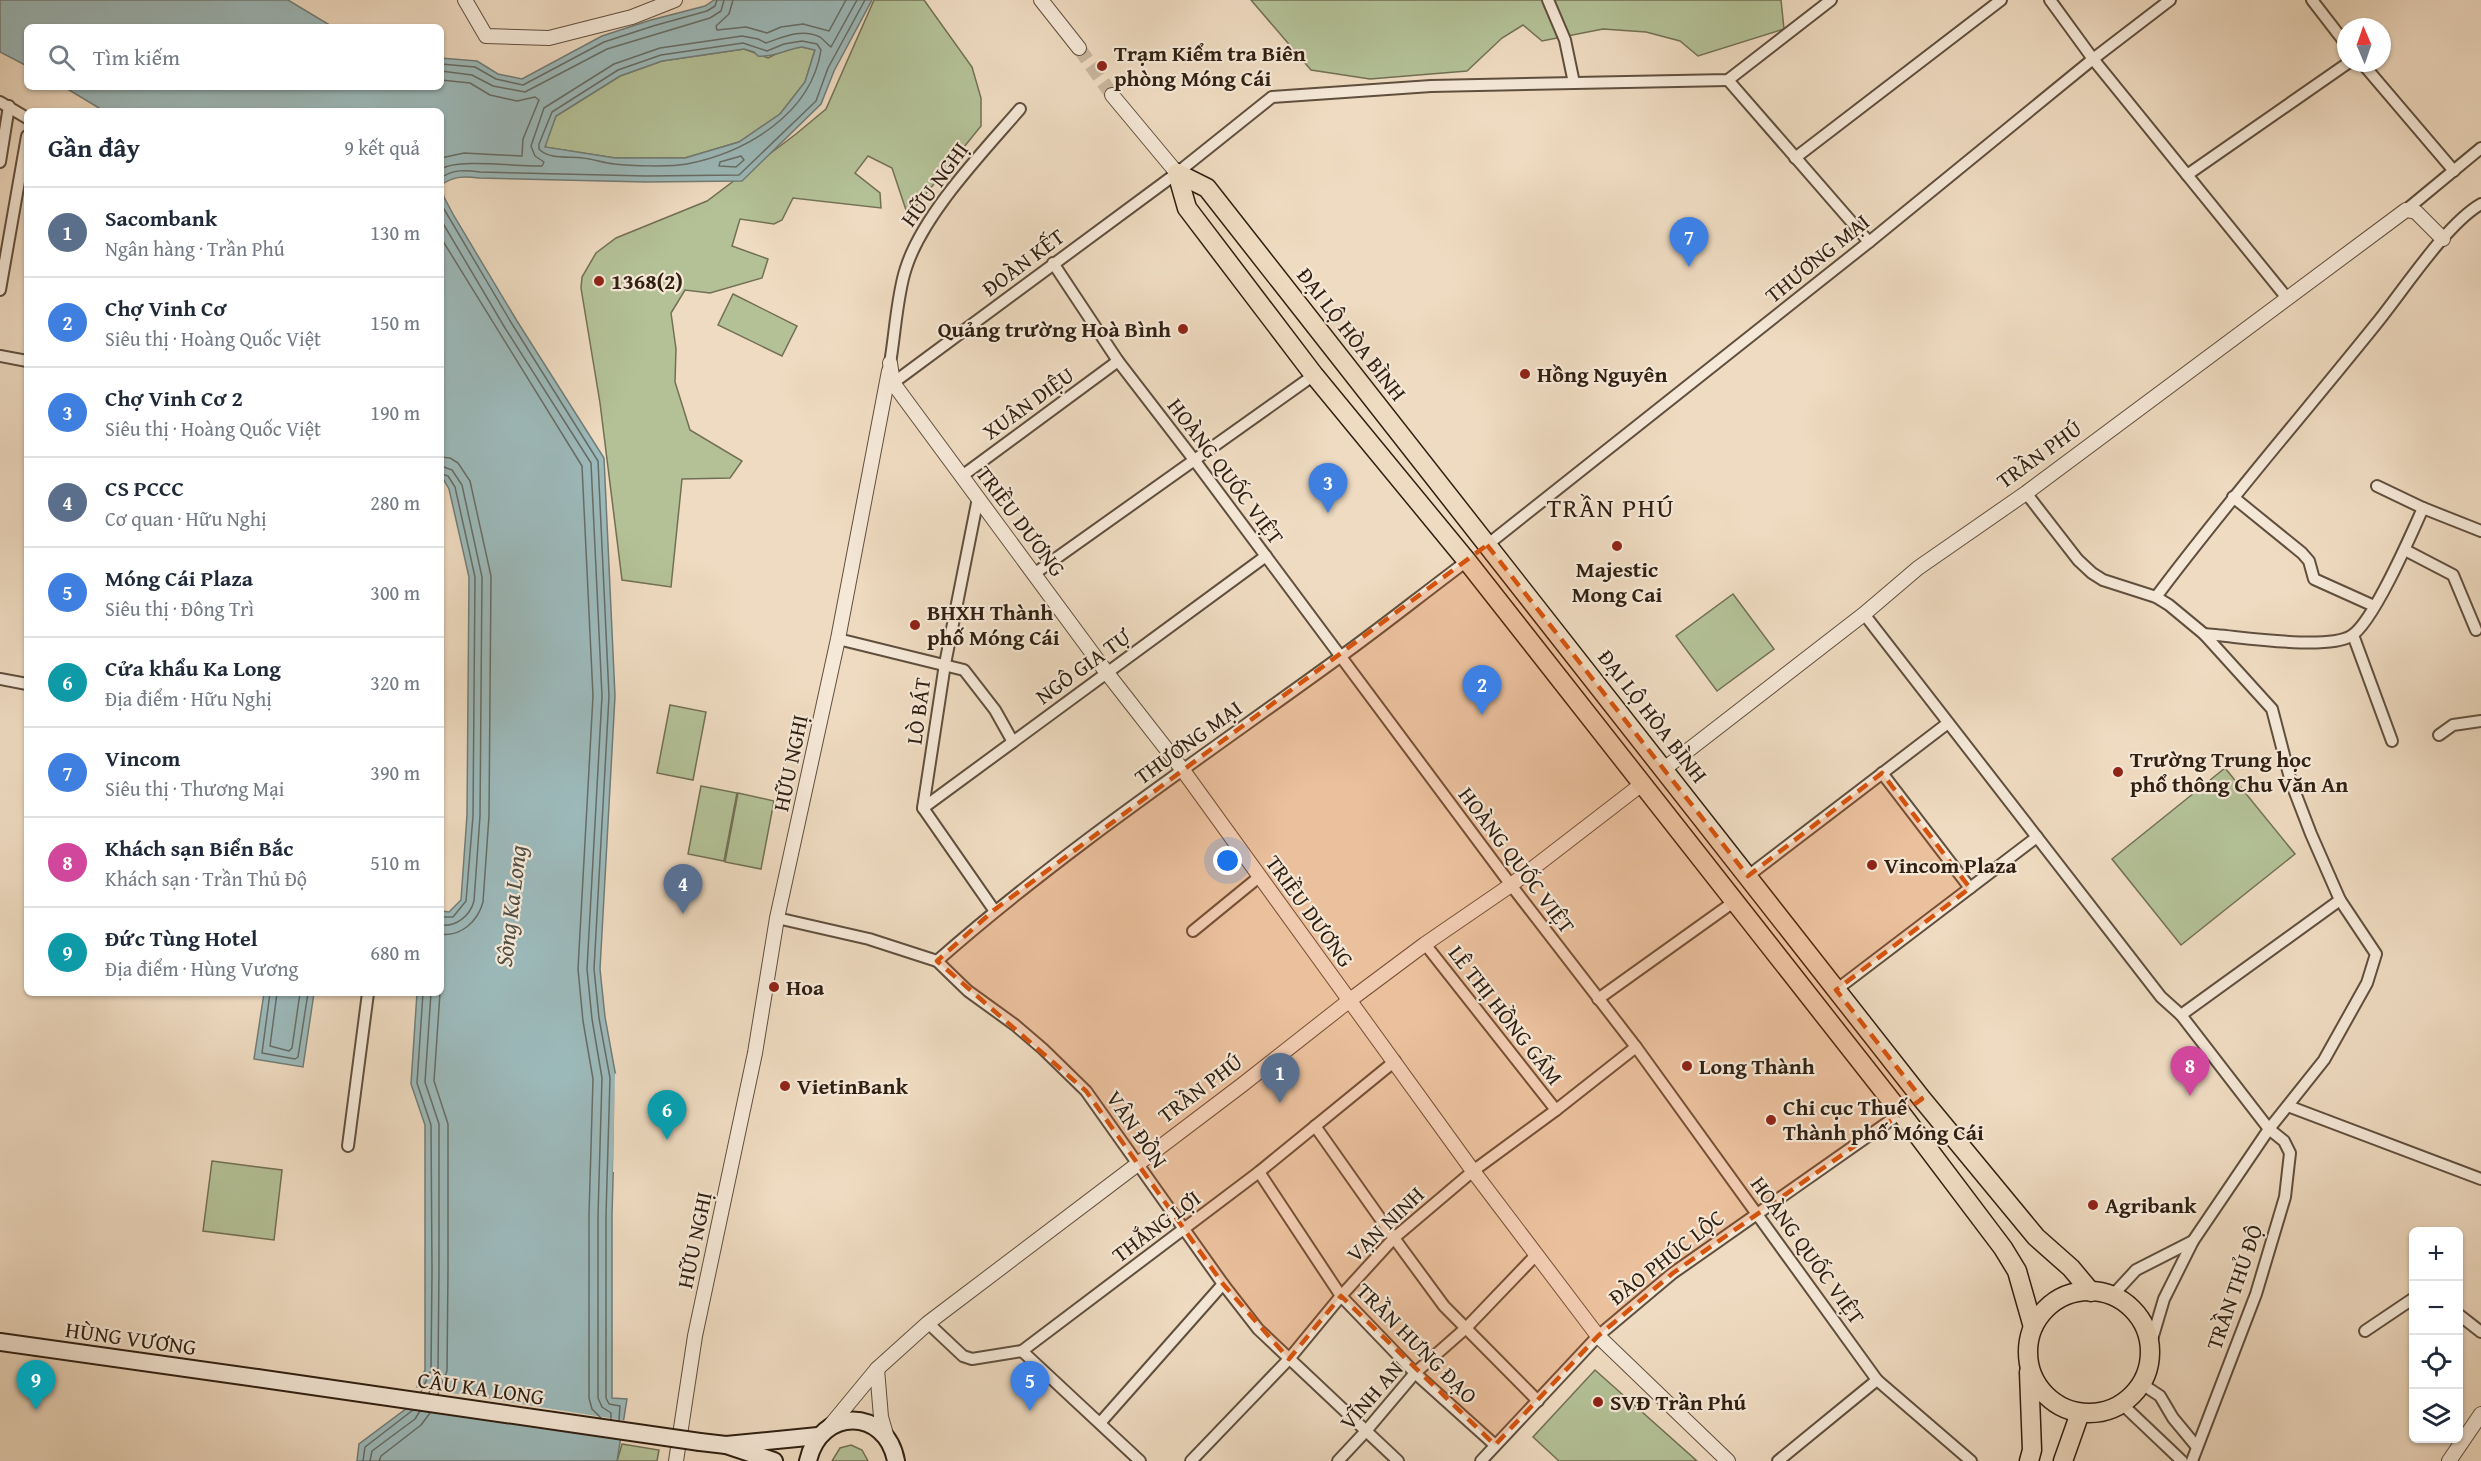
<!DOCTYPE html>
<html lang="vi">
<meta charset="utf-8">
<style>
:root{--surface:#fff;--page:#f2f2f3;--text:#1f2937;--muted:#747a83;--line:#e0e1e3;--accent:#8f2418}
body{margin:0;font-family:"Gentium Book Plus",serif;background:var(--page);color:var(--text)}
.controls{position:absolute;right:18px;bottom:18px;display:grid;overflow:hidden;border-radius:9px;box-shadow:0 2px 4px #0004}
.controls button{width:54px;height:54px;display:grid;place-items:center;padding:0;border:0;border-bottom:2px solid var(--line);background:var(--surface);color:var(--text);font:30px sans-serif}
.compass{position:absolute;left:2337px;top:18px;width:54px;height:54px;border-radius:50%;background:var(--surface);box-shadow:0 2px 4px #0004;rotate:358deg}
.you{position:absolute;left:1228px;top:861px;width:21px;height:21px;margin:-15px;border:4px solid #fff;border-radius:50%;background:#1a73e8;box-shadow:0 0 0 9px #1a73e833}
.badge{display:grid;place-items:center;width:39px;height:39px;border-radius:50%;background:var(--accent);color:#fff;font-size:20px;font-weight:700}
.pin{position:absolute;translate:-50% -50px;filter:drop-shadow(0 2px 3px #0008)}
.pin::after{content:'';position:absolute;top:32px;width:21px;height:18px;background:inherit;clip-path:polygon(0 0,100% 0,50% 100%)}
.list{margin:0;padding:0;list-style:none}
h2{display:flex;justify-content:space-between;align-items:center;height:78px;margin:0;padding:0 24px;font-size:26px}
h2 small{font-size:20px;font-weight:400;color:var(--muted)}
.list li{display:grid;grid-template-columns:39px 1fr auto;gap:18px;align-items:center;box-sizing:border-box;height:90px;padding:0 24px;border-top:2px solid var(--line)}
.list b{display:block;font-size:22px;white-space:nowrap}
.list p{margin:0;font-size:20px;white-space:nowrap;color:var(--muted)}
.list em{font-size:20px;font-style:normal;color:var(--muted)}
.icon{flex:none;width:33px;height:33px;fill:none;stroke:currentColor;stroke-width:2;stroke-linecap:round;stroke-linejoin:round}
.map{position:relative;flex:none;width:2481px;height:1461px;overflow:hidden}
.search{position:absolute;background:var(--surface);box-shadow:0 2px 4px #0004;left:24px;top:24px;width:420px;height:66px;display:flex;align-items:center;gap:15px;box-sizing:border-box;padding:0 21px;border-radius:9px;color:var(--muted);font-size:22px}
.panel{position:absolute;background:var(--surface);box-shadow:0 2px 4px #0004;left:24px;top:108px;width:420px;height:888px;border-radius:9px}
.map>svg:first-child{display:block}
</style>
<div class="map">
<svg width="2481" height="1461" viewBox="0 0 2481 1461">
<rect width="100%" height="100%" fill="#efdbc1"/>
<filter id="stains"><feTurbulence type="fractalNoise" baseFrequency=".00333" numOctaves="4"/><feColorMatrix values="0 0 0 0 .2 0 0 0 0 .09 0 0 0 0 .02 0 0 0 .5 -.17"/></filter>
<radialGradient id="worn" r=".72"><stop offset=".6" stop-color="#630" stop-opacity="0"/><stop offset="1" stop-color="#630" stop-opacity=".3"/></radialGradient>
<g fill="#b4c197" stroke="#727054" stroke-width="1.5">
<path d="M874 0H924L972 67 981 98V126L908 216 892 168 868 156 855 173 880 193 881 208 793 198 782 220 774 224 740 219 732 246 768 259 762 278 710 293 685 290 671 313 676 349 675 382 690 430 742 461 730 478 682 479 671 587 622 580 600 403 581 288 582 277 596 253 616 238 707 201 796 134 826 109Z"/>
<path d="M1251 0H1781L1784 29 1698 56 1680 41 1646 32 1603 29 1542 41 1523 25 1502 38 1467 71 1370 79 1311 70Z"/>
<path d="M802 47 815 50 805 82 780 114 739 142 685 158H615L544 147 556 116 620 76 662 61 744 49 768 58 786 49Z"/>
<path d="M733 294 797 326 782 356 718 325Z"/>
<path d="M1733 594 1774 649 1717 691 1676 636Z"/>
<path d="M670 705 706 712 693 780 657 773Z"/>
<path d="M2225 768 2295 854 2181 945 2112 859Z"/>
<path d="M701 786 737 793 724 861 688 854Z"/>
<path d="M738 793 774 801 761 869 725 862Z"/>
<path d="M212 1161 282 1170 274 1240 203 1231Z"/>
<path d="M1595 1370 1697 1461H1559L1533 1437Z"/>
<path d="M622 1444 659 1450 657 1461H617Z"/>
<path d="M851 1445 862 1450 868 1461H832L840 1448Z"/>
</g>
<g fill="#9cb9ba" stroke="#717c77" stroke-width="1.5" fill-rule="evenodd">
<path d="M0 0H288L333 27H27V66L0 52Z"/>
<path d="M714 0H872L834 71 821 104 742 181 646 182 479 178C464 176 454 176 441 185L444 197 454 216 517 321 604 458 615 696 600 969 605 1017 616 1077 612 1215V1398L627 1399 617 1461H357L359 1444 407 1408 425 1370V1125L411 1084 417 993H441V911L449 912 461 900 467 815 469 577 449 489 441 475V111H104L64 87H441V58L477 61 498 74 522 79 602 36 651 20 705 6ZM802 47 815 50 805 82 780 114 739 142 685 158H615L545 147 556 116 620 76 662 61 744 49 754 52 758 56C773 58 787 49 802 47Z"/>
<path d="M264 993H314L303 1067 254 1059Z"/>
</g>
<g fill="#efdbc1">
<path d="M615 1073 619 1077 616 1172H613Z"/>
<path d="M413 1387 628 1421 625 1440 402 1408Z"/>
</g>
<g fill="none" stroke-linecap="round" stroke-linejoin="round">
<g stroke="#666c66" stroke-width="1.5">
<path d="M733 0 729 14 716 26 717 30 746 27 767 33 781 27 803 24 829 31 846 0"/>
<path d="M802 41 817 44 821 50C811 114 747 152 687 164 671 167 631 166 614 164 604 163 593 159 583 158 570 156 549 160 539 149V144L552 112 618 70 661 55 743 43 767 51 784 44Z"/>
<path d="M441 64 475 67 496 79 523 85 604 42 653 26 707 11 715 6 717 0"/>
<path d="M441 71 472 75 493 86 525 92 607 49 710 18 721 11 724 0"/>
<path d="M441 80 470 83 490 95 517 101 535 97 539 100 523 139 522 156 464 153 441 158"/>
<path d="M741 156 744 160 736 167 719 166 720 162Z"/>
<path d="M441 169C459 158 518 167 542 166L544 162 535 156 531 146 544 108 614 64 660 48 742 36 758 39 766 43C783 37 802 28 820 37 824 40 827 44 831 47L857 0"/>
<path d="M441 178C453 169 466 170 480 172L646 176 739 175 816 101 828 68 865 0"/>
<path d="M441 204 512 324 598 461 609 696 594 969 599 1018 610 1078 606 1215V1398L609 1404 620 1406 619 1420"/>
<path d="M441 220 505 328 591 463 602 696 587 969 592 1019 602 1078 598 1215V1398L602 1407 611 1413V1419"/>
<path d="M441 238 582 466 593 696 578 969 583 1021 593 1079 589 1215V1398L592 1409 601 1418"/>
<path d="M441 457 450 458 458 463 470 481 491 576 489 816 483 902C478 921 461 937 441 934"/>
<path d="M441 466 452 470 462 485 482 577 480 816 474 901C470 916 456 927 441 925"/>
<path d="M441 474 448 476 455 487 475 577 473 816 466 901 453 917H441"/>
<path d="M270 993 262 1053 295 1059 298 1057 308 993"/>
<path d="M277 993 270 1046 289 1051 292 1048 300 993"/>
<path d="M421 1392 431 1370 432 1271 431 1125 417 1083 423 993"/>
<path d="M429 1393 438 1370 439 1271V1124L425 1082 431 993"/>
<path d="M438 1394 447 1371 448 1271V1124L434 1081 440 993"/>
<path d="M363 1461 365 1447 413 1410"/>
<path d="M370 1461 372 1451 415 1419 420 1411"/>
<path d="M379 1461 381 1456 421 1425 430 1413"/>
</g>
<path stroke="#c9b69e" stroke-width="14" stroke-dasharray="14 7" stroke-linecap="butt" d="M1079 48 1112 95"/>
<defs>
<g id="minor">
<path d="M1548 0 1565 40 1574 83"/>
<path d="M2050 0 2093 59 2287 298"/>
<path d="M2312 0 2346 44"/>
<path d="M2362 63 2454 171"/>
<path d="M1728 80 1869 242"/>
<path d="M0 102 27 118"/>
<path d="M1795 158 2001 0"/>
<path d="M0 162 9 106"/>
<path d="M2187 175 2348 63"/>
<path d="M2406 210 2481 148"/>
<path d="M1053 263 1118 361 1195 461 1511 885 1636 1047 1877 1380 1971 1461"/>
<path d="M0 290 27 136"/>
<path d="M0 356 27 361"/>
<path d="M890 363C895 335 897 294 906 268 923 214 983 152 1020 109"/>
<path d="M893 383 1177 173 1272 97 1431 86 1728 80 1831 0"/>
<path d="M962 476 1118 361"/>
<path d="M2377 486 2423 508"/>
<path d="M2026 493 2078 560 2092 573 2103 580 2156 597 2169 605 2204 634 2272 709 2291 782 2311 834 2340 900 2376 954 2367 983 2324 1060 2269 1129 2193 1241 2164 1299 2150 1346"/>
<path d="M2233 497 2302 553 2309 561 2314 579 2374 606"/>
<path d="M978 498 945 664 923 808 994 910"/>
<path d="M1487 545 1869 242 2093 59 2170 0"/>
<path d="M2405 550 2453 575 2476 630"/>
<path d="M1034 574 1314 375"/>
<path d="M2156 597C2226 503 2303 415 2376 324 2403 291 2446 224 2481 204"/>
<path d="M1864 614 2161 997 2181 1015 2269 1129 2284 1141 2290 1153 2285 1197 2256 1294 2192 1461"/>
<path d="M2204 634C2237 636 2325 651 2351 636 2373 623 2411 535 2423 508L2481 531"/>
<path d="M2353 635 2392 741"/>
<path d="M838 639 964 670 995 710 1013 742"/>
<path d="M0 679 27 684"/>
<path d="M2439 735 2453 725 2481 721"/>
<path d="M1882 773 1970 888"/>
<path d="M923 808 1266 556"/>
<path d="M1748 876 1948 723"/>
<path d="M777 918 869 939 937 961 968 991 1015 1025 1043 1049 1086 1091 1223 1284 1258 1329 1398 1461"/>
<path d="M1193 931 1259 877"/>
<path d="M1425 944 1556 1110"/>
<path d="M937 961C1063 850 1204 756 1340 657 1383 626 1424 593 1467 561"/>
<path d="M1836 990 2037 837"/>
<path d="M1598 999 1735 901"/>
<path d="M2181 1015 2340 900"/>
<path d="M2288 1106 2481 1179"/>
<path d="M1315 1126 1394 1238 1444 1306 1538 1401"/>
<path d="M348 1146 368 993"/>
<path d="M1259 1172 1341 1296 1415 1373 1495 1445"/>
<path d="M2112 1296 2136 1270 2193 1241"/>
<path d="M2458 1314 2481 1332"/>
<path d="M928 1323 963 1356 972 1359 1022 1351 1259 1172 1395 1061"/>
<path d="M2365 1331 2414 1298"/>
<path d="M1022 1351 1140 1461"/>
<path d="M2142 1384 2160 1396 2173 1418 2197 1447"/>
<path d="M2122 1404 2182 1461"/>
<path d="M1100 1423 1223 1284"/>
<path d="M1191 1461 1289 1359 1341 1296 1394 1238 1473 1171 1556 1110 1636 1047"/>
<path d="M1338 1461 1366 1431 1415 1373 1466 1328 1536 1255"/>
<path d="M1481 1461 1598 1336 1673 1273 1901 1113"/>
<path d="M1778 1461 1877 1380"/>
</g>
<g id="tertiary">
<path d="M465 0 486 36 549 38 632 17 675 0"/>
<path d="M1041 0 1079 48"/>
<path d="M1112 95 1177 173"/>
<path d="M890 363 893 383 1107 673 1182 769 1473 1171 1598 1336 1728 1461"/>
<path d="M1664 769 1864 614 1918 568 2026 493 2406 210 2416 212 2443 239"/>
<path d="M877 1369 881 1417 887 1438"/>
<path d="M829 1427 877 1369 928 1323 1242 1085 1350 1000 1425 944 1511 885 1642 784"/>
<path d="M676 1461 695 1336 755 1053 777 918 838 639 889 371"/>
<path d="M2449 1461 2481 1414"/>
</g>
<g id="secondary">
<path d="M0 1342 257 1378"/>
<path d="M700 1442 726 1445 774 1461"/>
<path d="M726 1445 818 1436"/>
<path d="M808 1461C820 1407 886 1407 896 1461"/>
</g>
<g id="trunk">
<path d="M1177 173 1207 188 1922 1099 2036 1237 2071 1268 2091 1292"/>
<path d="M1177 173 1187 208 1314 375 1467 561 1901 1113 2003 1248 2017 1271 2033 1327"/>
<circle cx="2089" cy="1352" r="61"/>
<path d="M2029 1372 2032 1450 2029 1461"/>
<path d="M2063 1461 2080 1413"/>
</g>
</defs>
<use href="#minor" stroke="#604f3e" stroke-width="14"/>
<use href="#tertiary" stroke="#604f3e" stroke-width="16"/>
<use href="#secondary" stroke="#302012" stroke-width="20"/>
<use href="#trunk" stroke="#302012" stroke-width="21"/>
<use href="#minor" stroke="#f5e8d7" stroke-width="10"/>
<use href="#tertiary" stroke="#f5e8d7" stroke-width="14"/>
<use href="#secondary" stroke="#f5e8d7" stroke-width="16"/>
<use href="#trunk" stroke="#efdbc1" stroke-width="18"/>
<defs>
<path id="secondary-bridge" d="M257 1378 700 1442"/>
</defs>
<use href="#secondary-bridge" stroke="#302012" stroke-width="20" stroke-linecap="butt"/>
<use href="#secondary-bridge" stroke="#f5e8d7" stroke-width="16"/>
</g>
<path fill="#d6530d" fill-opacity="0.2" stroke="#d6530d" stroke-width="4.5" stroke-dasharray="12 8" stroke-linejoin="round" d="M1487 545 1748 876 1882 773 1970 888 1836 990 1922 1099 1673 1273 1598 1336 1495 1445 1341 1296 1289 1359 1223 1284 1086 1091 937 961 994 910Z"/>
<g fill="#8f2418" stroke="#f5e8d7" stroke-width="2">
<circle cx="1102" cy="66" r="6"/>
<circle cx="599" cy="281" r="6"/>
<circle cx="1183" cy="329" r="6"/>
<circle cx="1525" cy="374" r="6"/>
<circle cx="1617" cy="546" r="6"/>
<circle cx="915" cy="625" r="6"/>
<circle cx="2118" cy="772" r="6"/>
<circle cx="1872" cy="865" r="6"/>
<circle cx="774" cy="987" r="6"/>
<circle cx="1687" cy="1066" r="6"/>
<circle cx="785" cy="1086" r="6"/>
<circle cx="1771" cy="1120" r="6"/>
<circle cx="2093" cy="1205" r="6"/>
<circle cx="1598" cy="1402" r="6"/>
</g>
<g text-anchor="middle" stroke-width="4.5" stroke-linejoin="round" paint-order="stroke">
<g font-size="22" font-weight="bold" fill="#302012" stroke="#f5e8d7" text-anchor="start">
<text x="1114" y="61">Trạm Kiểm tra Biên<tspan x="1114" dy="25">phòng Móng Cái</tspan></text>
<text x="611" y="289">1368(2)</text>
<text x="1171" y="337" text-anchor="end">Quảng trường Hoà Bình</text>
<text x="1537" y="382">Hồng Nguyên</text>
<text x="1617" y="577" text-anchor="middle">Majestic<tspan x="1617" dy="25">Mong Cai</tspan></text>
<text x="927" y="620">BHXH Thành<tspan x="927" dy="25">phố Móng Cái</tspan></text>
<text x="2130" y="767">Trường Trung học<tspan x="2130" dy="25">phổ thông Chu Văn An</tspan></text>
<text x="1884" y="873">Vincom Plaza</text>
<text x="786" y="995">Hoa</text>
<text x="1699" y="1074">Long Thành</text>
<text x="797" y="1094">VietinBank</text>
<text x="1783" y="1115">Chi cục Thuế<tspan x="1783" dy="25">Thành phố Móng Cái</tspan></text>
<text x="2105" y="1213">Agribank</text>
<text x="1610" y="1410">SVĐ Trần Phú</text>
</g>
<g font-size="22" fill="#302012" stroke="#f5e8d7">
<text transform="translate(934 184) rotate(-54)" y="8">HỮU NGHỊ</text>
<text transform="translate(1817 258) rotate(-39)" y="8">THƯƠNG MẠI</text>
<text transform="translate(1023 262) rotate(-37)" y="8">ĐOÀN KẾT</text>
<text transform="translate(1352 334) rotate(52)" y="8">ĐẠI LỘ HÒA BÌNH</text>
<text transform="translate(1028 403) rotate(-36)" y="8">XUÂN DIỆU</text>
<text transform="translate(2039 454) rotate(-36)" y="8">TRẦN PHÚ</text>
<text transform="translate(1226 471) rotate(53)" y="8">HOÀNG QUỐC VIỆT</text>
<text transform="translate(1021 521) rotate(53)" y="8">TRIỀU DƯƠNG</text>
<text transform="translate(1083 666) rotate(-36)" y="8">NGÔ GIA TỰ</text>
<text transform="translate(918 711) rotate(-82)" y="8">LÒ BÁT</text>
<text transform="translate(1653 716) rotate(52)" y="8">ĐẠI LỘ HÒA BÌNH</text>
<text transform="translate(1188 742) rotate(-36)" y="8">THƯƠNG MẠI</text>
<text transform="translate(790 763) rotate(-78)" y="8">HỮU NGHỊ</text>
<text transform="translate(1517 860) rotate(53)" y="8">HOÀNG QUỐC VIỆT</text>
<text transform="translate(1310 911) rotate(54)" y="8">TRIỀU DƯƠNG</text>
<text transform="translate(1506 1015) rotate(52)" y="8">LÊ THỊ HỒNG GẤM</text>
<text transform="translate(1200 1088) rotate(-37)" y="8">TRẦN PHÚ</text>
<text transform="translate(1137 1129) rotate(55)" y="8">VÂN ĐỒN</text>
<text transform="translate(1385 1224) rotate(-44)" y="8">VẠN NINH</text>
<text transform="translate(1156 1226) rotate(-37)" y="8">THẮNG LỢI</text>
<text transform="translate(694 1240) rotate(-78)" y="8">HỮU NGHỊ</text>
<text transform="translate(1808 1250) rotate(54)" y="8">HOÀNG QUỐC VIỆT</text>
<text transform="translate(1666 1257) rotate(-38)" y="8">ĐÀO PHÚC LỘC</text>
<text transform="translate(2234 1287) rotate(-71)" y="8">TRẦN THỦ ĐỘ</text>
<text transform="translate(131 1338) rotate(8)" y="8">HÙNG VƯƠNG</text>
<text transform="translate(1417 1343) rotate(45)" y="8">TRẦN HƯNG ĐẠO</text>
<text transform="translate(481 1388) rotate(8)" y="8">CẦU KA LONG</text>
<text transform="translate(1371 1395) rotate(-49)" y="8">VĨNH AN</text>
</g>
<g font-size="24" font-style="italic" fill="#504e44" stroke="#f5e8d7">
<text transform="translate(511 906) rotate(-83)" y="8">Sông Ka Long</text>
</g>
<g font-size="26" letter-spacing="1.5" fill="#302012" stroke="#f5e8d7">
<text x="1611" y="517">TRẦN PHÚ</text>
</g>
</g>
<rect width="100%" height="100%" filter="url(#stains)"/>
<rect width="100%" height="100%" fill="url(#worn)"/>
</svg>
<div class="controls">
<button>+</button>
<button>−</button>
<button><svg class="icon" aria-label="locate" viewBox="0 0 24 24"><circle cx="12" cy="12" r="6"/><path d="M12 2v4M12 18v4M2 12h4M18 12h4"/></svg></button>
<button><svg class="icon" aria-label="layers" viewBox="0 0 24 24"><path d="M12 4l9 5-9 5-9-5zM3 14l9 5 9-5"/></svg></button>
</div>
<svg class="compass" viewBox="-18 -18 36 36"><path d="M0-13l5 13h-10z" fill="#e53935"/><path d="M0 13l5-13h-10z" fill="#747a83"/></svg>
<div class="you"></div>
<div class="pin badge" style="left:1280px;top:1103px;background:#5c6f8a">1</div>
<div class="pin badge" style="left:1482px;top:715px;background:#3f7fe0">2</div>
<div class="pin badge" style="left:1328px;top:513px;background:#3f7fe0">3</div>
<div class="pin badge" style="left:683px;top:914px;background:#5c6f8a">4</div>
<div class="pin badge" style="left:1030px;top:1411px;background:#3f7fe0">5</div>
<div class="pin badge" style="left:667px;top:1140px;background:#0f9aa8">6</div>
<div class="pin badge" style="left:1689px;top:267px;background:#3f7fe0">7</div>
<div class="pin badge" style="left:2190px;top:1096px;background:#d1479c">8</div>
<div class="pin badge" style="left:36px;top:1410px;background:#0f9aa8">9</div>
<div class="search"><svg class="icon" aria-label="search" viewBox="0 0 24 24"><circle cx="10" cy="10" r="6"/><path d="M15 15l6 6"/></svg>Tìm kiếm</div>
<section class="panel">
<h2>Gần đây<small>9 kết quả</small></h2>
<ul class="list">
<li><span class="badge" style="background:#5c6f8a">1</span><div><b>Sacombank</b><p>Ngân hàng · Trần Phú</p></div><em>130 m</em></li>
<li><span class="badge" style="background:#3f7fe0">2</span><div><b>Chợ Vinh Cơ</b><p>Siêu thị · Hoàng Quốc Việt</p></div><em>150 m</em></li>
<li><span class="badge" style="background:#3f7fe0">3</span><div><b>Chợ Vinh Cơ 2</b><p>Siêu thị · Hoàng Quốc Việt</p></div><em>190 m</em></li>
<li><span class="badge" style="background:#5c6f8a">4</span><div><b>CS PCCC</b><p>Cơ quan · Hữu Nghị</p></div><em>280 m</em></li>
<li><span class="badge" style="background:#3f7fe0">5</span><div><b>Móng Cái Plaza</b><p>Siêu thị · Đông Trì</p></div><em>300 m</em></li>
<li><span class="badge" style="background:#0f9aa8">6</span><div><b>Cửa khẩu Ka Long</b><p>Địa điểm · Hữu Nghị</p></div><em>320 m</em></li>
<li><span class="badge" style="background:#3f7fe0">7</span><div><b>Vincom</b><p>Siêu thị · Thương Mại</p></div><em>390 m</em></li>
<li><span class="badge" style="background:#d1479c">8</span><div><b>Khách sạn Biển Bắc</b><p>Khách sạn · Trần Thủ Độ</p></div><em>510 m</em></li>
<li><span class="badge" style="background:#0f9aa8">9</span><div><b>Đức Tùng Hotel</b><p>Địa điểm · Hùng Vương</p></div><em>680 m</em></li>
</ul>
</section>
</div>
